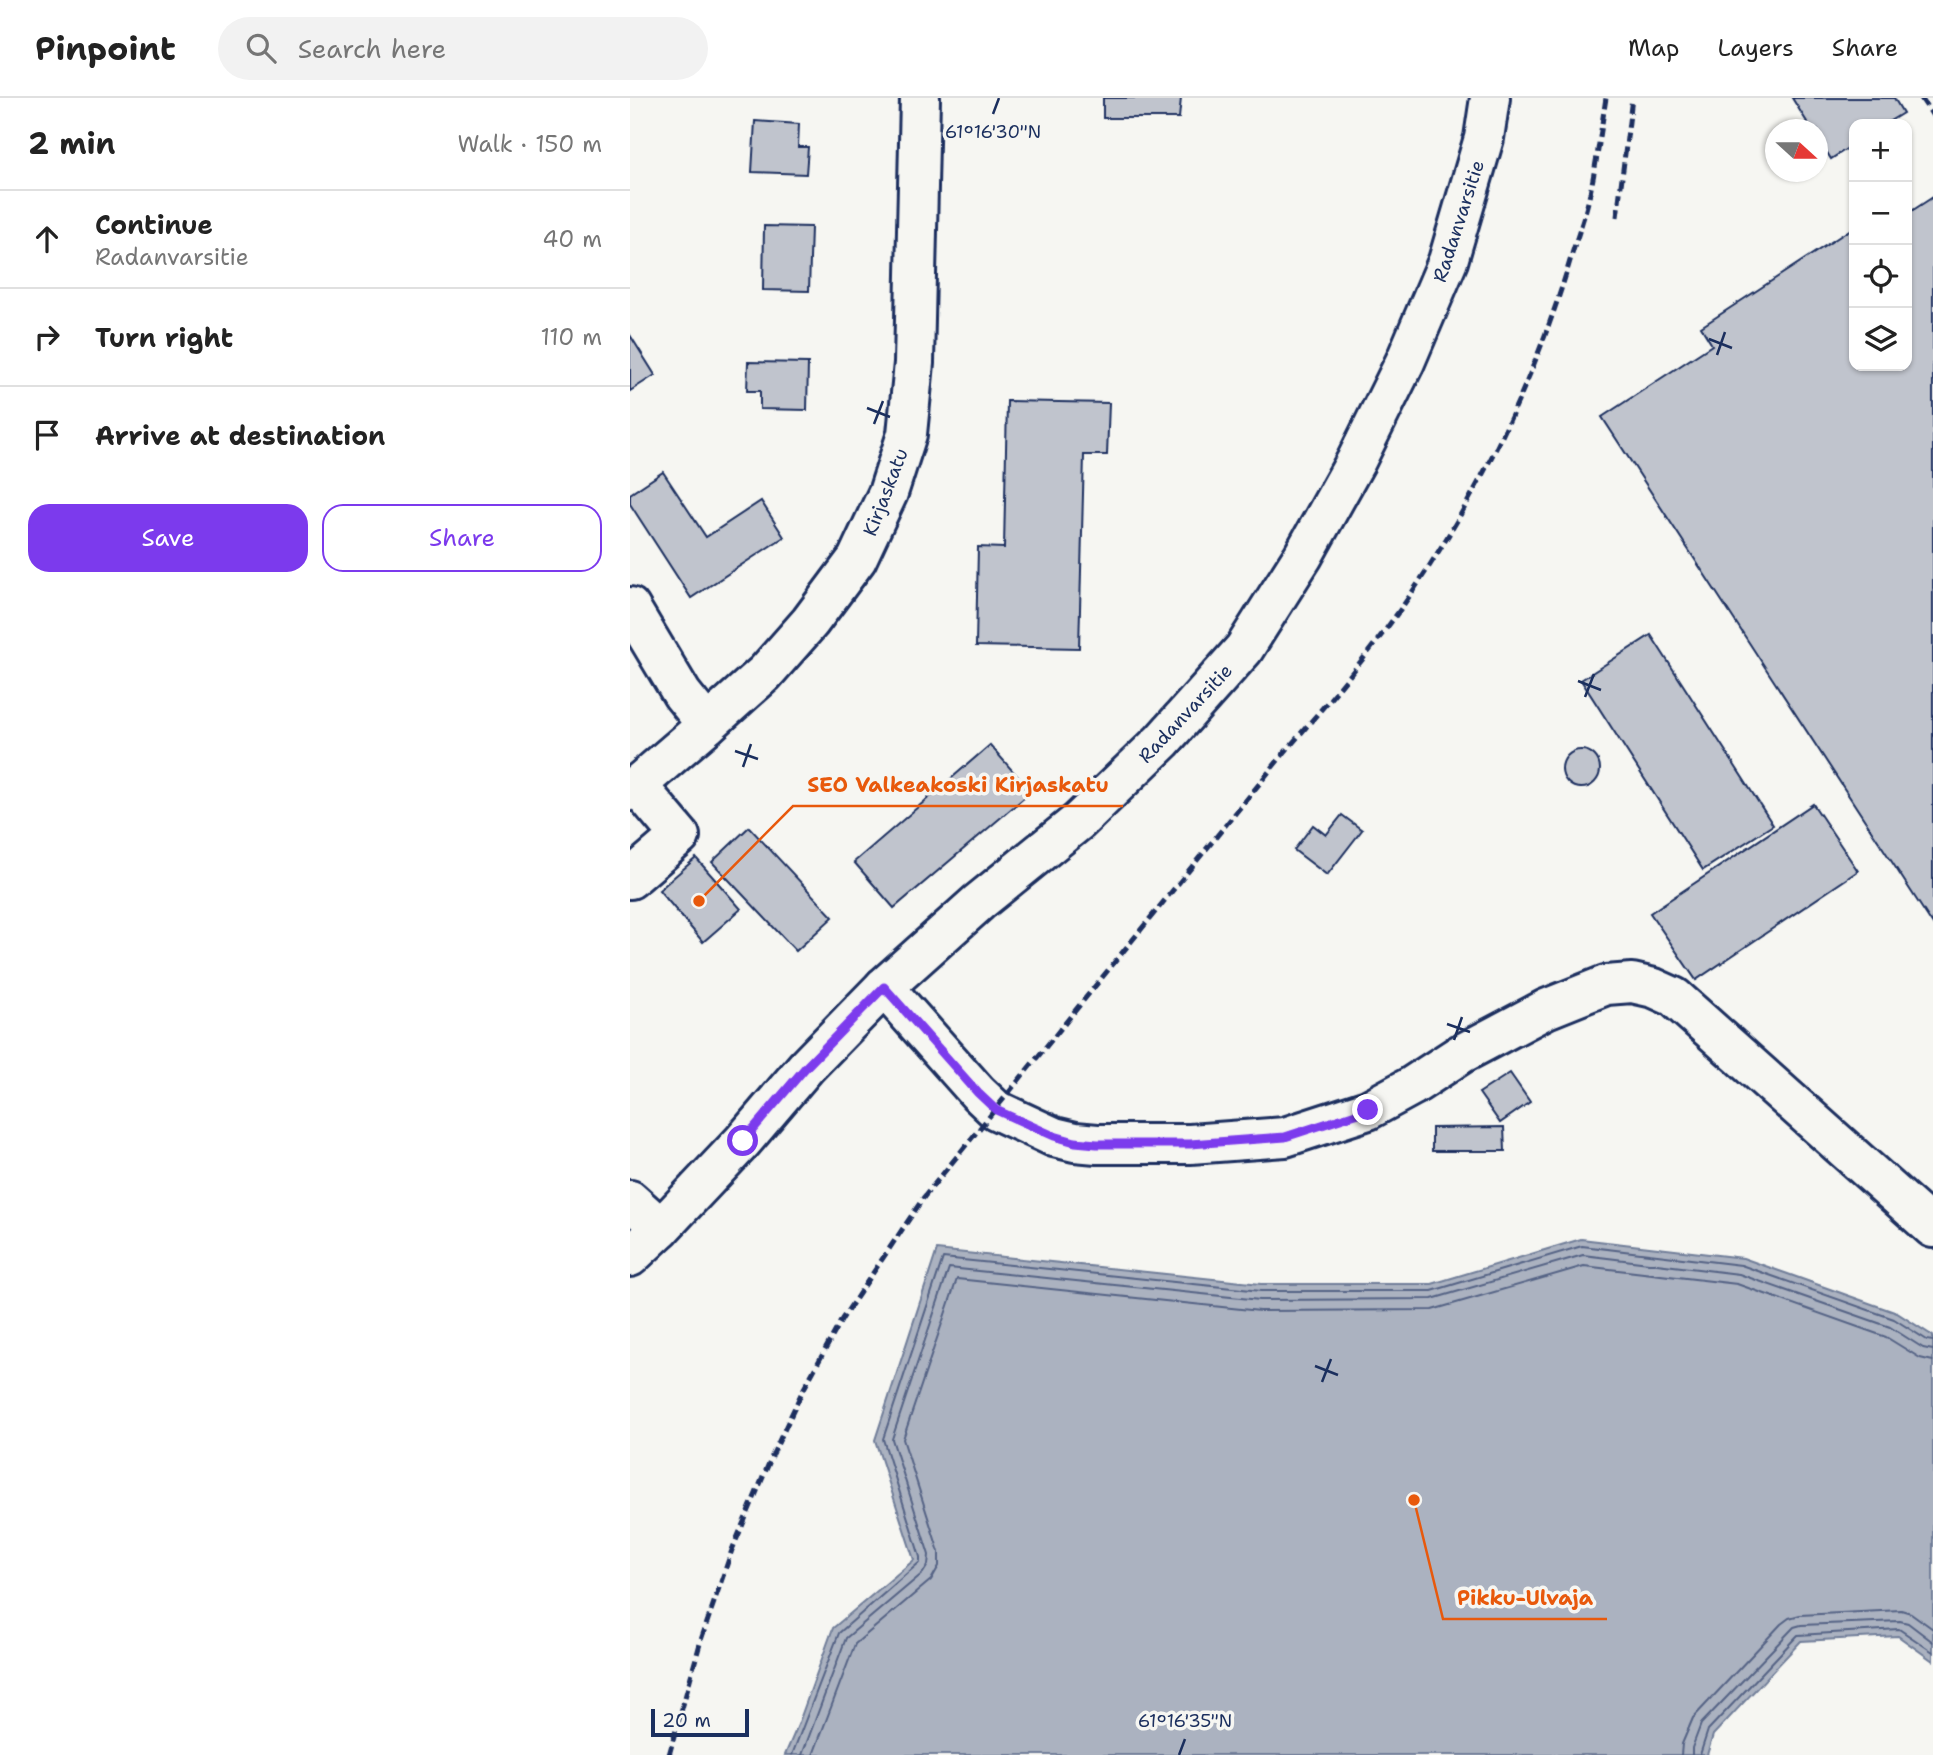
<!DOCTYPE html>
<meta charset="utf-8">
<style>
:root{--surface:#fff;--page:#f2f2f2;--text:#222;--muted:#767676;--line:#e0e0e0;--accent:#7c3aed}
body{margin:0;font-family:"Shantell Sans",sans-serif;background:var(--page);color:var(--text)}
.controls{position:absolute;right:21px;top:21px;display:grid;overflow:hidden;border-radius:14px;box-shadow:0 2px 5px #0004}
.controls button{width:63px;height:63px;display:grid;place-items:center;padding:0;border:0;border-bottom:2px solid var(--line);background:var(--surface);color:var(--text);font:35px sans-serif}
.compass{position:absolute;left:1135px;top:21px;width:63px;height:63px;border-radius:50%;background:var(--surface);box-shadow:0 2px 5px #0004;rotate:111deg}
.scale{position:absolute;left:21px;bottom:18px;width:98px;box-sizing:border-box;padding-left:7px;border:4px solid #1b2f5e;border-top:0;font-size:19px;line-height:24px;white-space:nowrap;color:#1b2f5e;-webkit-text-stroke:5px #f6f6f2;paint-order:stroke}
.stop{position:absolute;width:21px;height:21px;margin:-16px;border:5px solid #7c3aed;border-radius:50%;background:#fff}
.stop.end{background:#7c3aed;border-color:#fff;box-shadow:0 2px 7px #0008}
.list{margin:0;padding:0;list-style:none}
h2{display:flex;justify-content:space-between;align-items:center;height:91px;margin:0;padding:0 28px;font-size:30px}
h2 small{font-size:23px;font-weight:400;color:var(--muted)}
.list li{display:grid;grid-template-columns:46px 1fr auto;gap:21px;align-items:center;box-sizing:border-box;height:98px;padding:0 28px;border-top:2px solid var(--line)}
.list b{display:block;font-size:26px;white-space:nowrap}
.list p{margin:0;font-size:23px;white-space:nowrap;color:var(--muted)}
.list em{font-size:23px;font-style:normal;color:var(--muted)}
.actions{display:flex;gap:14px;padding:21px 28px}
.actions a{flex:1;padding:16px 0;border:2px solid var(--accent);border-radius:21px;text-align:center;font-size:24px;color:var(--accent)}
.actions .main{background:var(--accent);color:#fff}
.icon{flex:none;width:38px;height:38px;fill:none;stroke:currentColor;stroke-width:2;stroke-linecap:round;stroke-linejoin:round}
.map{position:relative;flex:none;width:1303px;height:1657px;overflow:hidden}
header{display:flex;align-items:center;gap:42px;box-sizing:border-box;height:98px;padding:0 35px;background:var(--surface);border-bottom:2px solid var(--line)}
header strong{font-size:33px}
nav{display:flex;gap:38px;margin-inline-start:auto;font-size:24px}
.search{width:490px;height:63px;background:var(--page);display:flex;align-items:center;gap:18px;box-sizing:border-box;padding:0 24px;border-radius:38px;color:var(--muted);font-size:26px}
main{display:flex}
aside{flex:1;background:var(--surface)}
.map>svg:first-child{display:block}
</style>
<header>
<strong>Pinpoint</strong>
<div class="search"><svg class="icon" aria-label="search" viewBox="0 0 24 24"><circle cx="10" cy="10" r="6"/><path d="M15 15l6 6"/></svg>Search here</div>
<nav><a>Map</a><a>Layers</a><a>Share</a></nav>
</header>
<main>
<aside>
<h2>2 min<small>Walk · 150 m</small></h2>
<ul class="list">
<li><svg class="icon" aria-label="ahead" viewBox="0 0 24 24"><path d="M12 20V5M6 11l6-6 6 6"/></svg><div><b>Continue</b><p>Radanvarsitie</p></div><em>40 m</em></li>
<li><svg class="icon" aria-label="right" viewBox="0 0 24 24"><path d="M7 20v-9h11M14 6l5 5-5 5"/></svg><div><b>Turn right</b></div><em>110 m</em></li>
<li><svg class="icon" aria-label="arrive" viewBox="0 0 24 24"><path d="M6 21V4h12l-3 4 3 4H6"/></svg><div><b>Arrive at destination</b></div></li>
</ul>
<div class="actions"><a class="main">Save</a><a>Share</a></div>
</aside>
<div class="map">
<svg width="1303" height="1657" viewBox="0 0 1303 1657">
<rect width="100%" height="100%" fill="#f6f6f2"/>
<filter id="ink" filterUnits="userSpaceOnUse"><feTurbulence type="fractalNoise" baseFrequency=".0143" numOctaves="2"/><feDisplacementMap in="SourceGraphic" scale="14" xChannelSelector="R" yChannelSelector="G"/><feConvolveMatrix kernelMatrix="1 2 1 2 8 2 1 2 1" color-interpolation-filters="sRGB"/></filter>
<g filter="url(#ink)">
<path fill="#abb2c0" stroke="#717e99" stroke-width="2" d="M951 1141 1113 1160 1267 1215 1303 1238V1563L1268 1538 1171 1543 1083 1637 1077 1657H155L168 1627 203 1530 284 1462 245 1342 307 1152 631 1186H802Z"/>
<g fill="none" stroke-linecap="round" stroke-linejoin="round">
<g stroke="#556385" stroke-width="2">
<path d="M162 1657 209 1535 290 1464V1459L253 1341 313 1160 631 1193H802L952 1148 1111 1167 1264 1221 1297 1242 1303 1243"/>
<path d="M172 1657 216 1540 293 1475 298 1467 299 1457 262 1341 319 1170 630 1202 802 1201 953 1157 1109 1176 1260 1229 1293 1250 1303 1252"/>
<path d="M183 1657 225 1546 301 1482 309 1468V1454L273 1341 327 1181 630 1213 802 1212 954 1168 1107 1186 1256 1239 1290 1260 1303 1263"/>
<path d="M1051 1657 1052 1646 1063 1620 1151 1526 1159 1520 1170 1517 1271 1512 1281 1515 1303 1531"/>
<path d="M1062 1657V1650L1071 1626 1164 1529 1171 1527 1270 1523 1278 1525 1303 1544"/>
<path d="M1070 1657 1078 1632 1168 1537 1269 1531 1303 1554"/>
</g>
</g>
<g fill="#c0c4cd" stroke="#1b2f5e" stroke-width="2">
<path d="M473 0H551L549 20H473Z"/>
<path d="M1162 0H1264L1273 15 1255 26H1224V46L1201 61 1188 40V32H1182Z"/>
<path d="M125 23 169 26 168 49H178L176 76 122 74Z"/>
<path d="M1303 99V827L972 319 1082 247 1071 229 1224 129V268H1277V116Z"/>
<path d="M134 128 181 129 179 193 133 192Z"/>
<path d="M0 237 25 277 0 293Z"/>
<path d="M118 264 178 265 177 312 130 311V293H117Z"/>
<path d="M377 303 479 305 477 357H454L449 550 346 548 348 449 374 450Z"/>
<path d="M33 374 76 439 131 403 154 439 61 500 0 406V396Z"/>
<path d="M1021 537 1143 727 1073 772 951 582Z"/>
<path d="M360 647 401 694 264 810 224 764Z"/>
<circle cx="951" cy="671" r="19"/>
<path d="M1183 706 1228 773 1066 882 1020 815Z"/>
<path d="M712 717 732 732 697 777 664 752 683 727 696 737Z"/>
<path d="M119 729 203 819 166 853 82 764Z"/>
<path d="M66 760 111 811 73 844 29 792Z"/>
<path d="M880 975 900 1004 870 1025 849 995Z"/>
<path d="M874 1029 875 1053H802V1030Z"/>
</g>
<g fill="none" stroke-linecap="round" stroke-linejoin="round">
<defs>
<g id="minor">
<path d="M0 509 52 596 77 627"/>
<path d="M0 693 77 627 135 575 180 524 227 461 258 395 277 336 284 265 290 0"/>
<path d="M0 781 50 738 7 687"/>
<path d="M254 889 348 995 366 1012 424 1039 445 1044 467 1046H560L655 1039 738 1012 782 988 831 956 916 911 976 887 1002 885 1024 890 1044 899 1303 1130"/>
<path d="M0 1102 31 1130"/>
<path d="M0 1159 31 1130 113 1043 176 969 254 889 349 804 449 723 532 643 614 551 673 458 726 363 775 264 818 163 854 40 860 0"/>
</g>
</defs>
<use href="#minor" stroke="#1b2f5e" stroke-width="44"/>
<use href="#minor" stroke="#f6f6f2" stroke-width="38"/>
<g stroke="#1b2f5e" stroke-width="5" stroke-dasharray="10 5" stroke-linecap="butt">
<path d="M1291 0 1303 18"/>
<path d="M987 119 1002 0"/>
<path d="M39 1657 71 1542 102 1452 142 1358 172 1294 212 1221 294 1099 655 654C695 607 736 560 772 509 847 401 905 283 942 156 948 136 956 115 960 95 967 63 971 31 976 0"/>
</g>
</g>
</g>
<g fill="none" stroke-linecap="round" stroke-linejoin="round" filter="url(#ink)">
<path stroke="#7c3aed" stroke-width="9" d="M113 1043 176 969 254 889 348 995 366 1012 424 1038 445 1044 467 1046H560L655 1039 738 1012"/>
</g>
<path fill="none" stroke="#1b2f5e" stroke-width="2.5" d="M363 16 369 0M1079 241 1102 250M1087 257 1095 234M237 310 260 319M244 326 253 303M948 583 971 592M955 599 964 576M105 653 128 661M113 669 121 646M817 926 840 934M824 942 832 919M685 1268 708 1277M692 1284 701 1261M549 1657 555 1641"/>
<g text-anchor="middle" stroke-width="7" stroke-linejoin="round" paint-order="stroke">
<g font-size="19" fill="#1b2f5e" stroke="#f6f6f2">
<text transform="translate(828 123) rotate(-72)" y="7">Radanvarsitie</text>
<text transform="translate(255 394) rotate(-69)" y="7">Kirjaskatu</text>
<text transform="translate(555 615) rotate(-47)" y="7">Radanvarsitie</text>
</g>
</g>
<g font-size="18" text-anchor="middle" fill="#1b2f5e" stroke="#f6f6f2" stroke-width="7" stroke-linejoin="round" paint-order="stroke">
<text x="363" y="40">61°16'30"N</text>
<text x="555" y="1629">61°16'35"N</text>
</g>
<path fill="none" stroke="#e8590c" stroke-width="2.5" d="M69 803L163 708H493M784 1402L813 1521H977"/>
<g fill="#e8590c" stroke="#f6f6f2" stroke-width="2.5">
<circle cx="69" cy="803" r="7"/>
<circle cx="784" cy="1402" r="7"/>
</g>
<g font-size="21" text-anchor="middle" font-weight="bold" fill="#e8590c" stroke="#f6f6f2" stroke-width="7" stroke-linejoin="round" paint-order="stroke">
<text x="328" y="694">SEO Valkeakoski Kirjaskatu</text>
<text x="895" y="1507">Pikku-Ulvaja</text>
</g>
</svg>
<div class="controls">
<button>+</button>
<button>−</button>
<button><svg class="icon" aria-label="locate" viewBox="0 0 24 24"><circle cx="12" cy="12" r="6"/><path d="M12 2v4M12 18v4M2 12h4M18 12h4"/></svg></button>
<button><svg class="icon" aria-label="layers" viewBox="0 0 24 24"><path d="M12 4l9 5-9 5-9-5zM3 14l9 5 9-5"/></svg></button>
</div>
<svg class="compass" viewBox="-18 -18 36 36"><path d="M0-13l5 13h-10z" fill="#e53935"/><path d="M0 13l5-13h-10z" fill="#767676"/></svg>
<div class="scale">20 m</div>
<div class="stop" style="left:113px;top:1043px"></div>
<div class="stop end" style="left:738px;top:1012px"></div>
</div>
</main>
